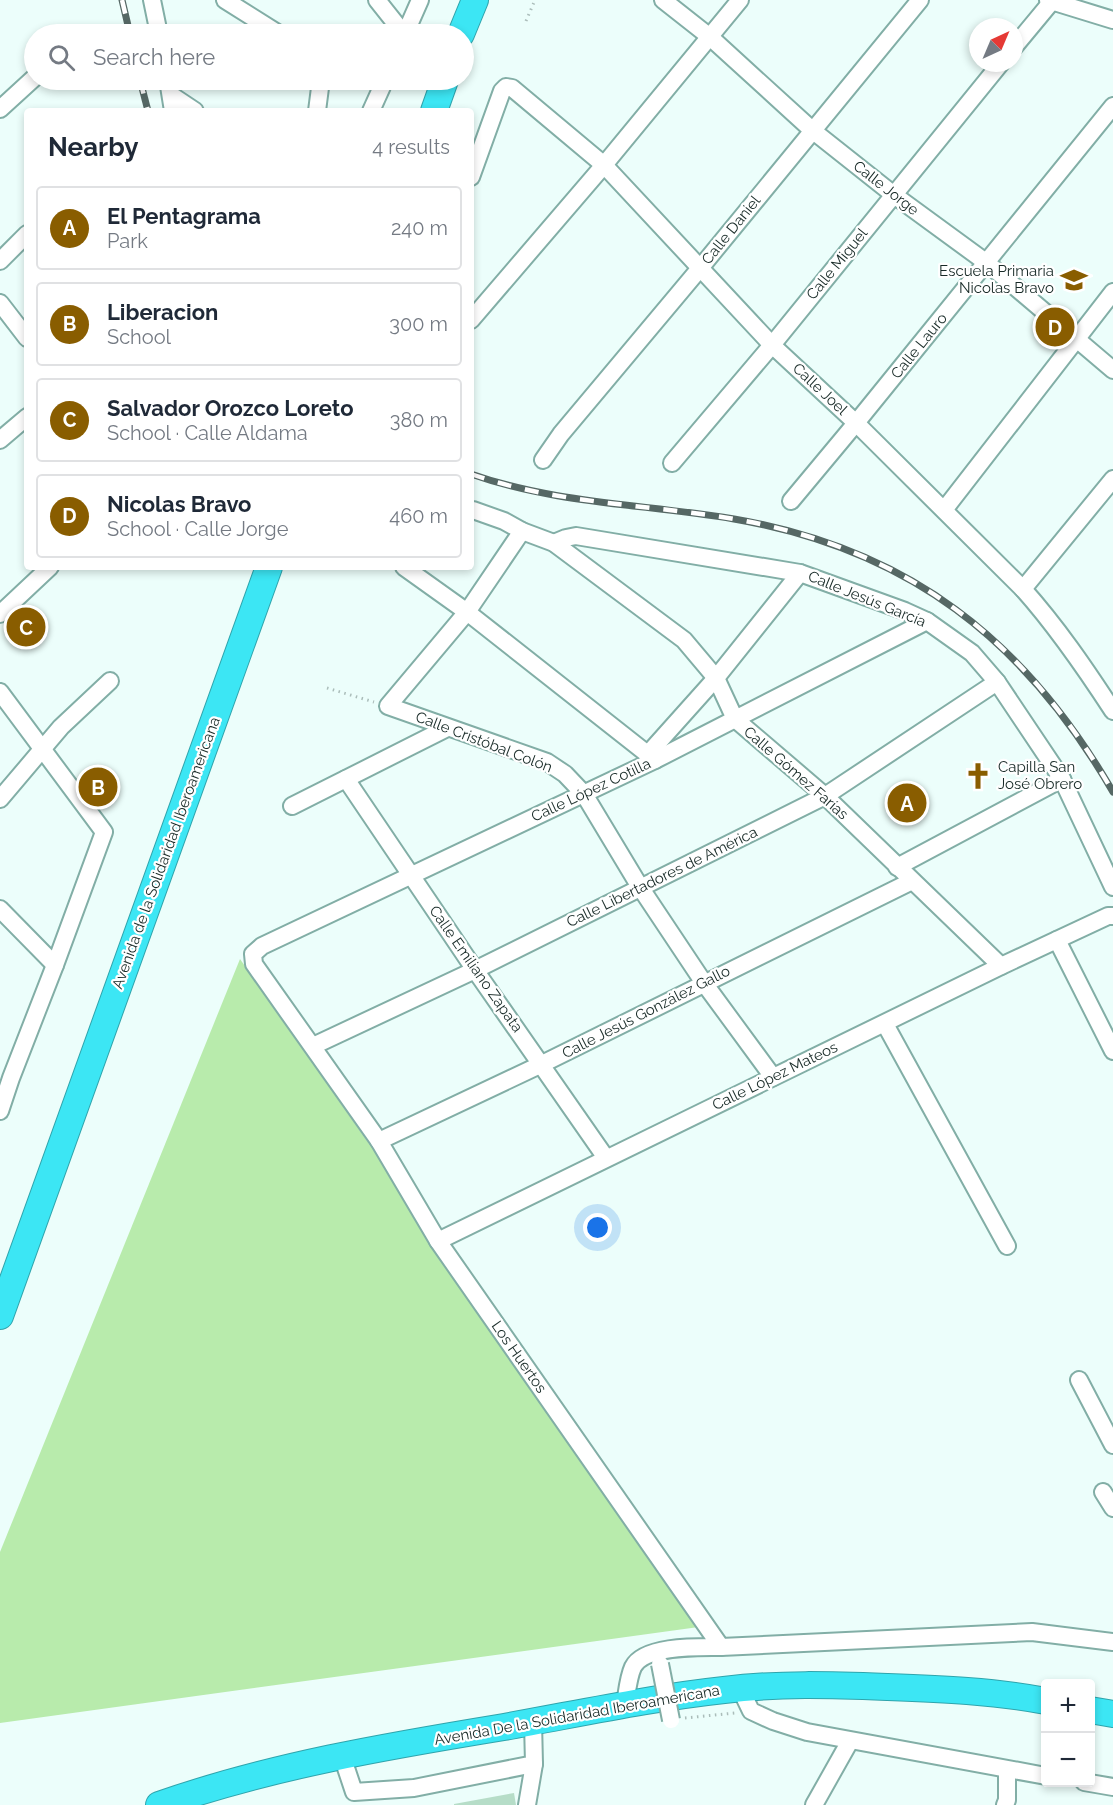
<!DOCTYPE html>
<meta charset="utf-8">
<style>
:root{--surface:#fff;--page:#f6f6f7;--text:#1f2937;--muted:#747a83;--line:#e0e1e3;--accent:#895d00}
body{margin:0;font-family:Raleway,sans-serif;background:var(--page);color:var(--text)}
.controls{position:absolute;right:18px;bottom:18px;display:grid;overflow:hidden;border-radius:6px;box-shadow:0 3px 9px #0003}
.controls button{width:54px;height:54px;display:grid;place-items:center;padding:0;border:0;border-bottom:2px solid var(--line);background:var(--surface);color:var(--text);font:30px sans-serif}
.compass{position:absolute;left:969px;top:18px;width:54px;height:54px;border-radius:50%;background:var(--surface);box-shadow:0 3px 9px #0003;rotate:44deg}
.you{position:absolute;left:598px;top:1228px;width:21px;height:21px;margin:-15px;border:4px solid #fff;border-radius:50%;background:#1a73e8;box-shadow:0 0 0 9px #1a73e833}
.badge{display:grid;place-items:center;width:39px;height:39px;border-radius:50%;background:var(--accent);color:#fff;font-size:20px;font-weight:700}
.pin{position:absolute;translate:-50% -50%;border:3px solid #fff;box-shadow:0 2px 6px #0006}
.list{margin:0;padding:0;list-style:none}
h2{display:flex;justify-content:space-between;align-items:center;height:78px;margin:0;padding:0 24px;font-size:26px}
h2 small{font-size:20px;font-weight:400;color:var(--muted)}
.list li{display:grid;grid-template-columns:39px 1fr auto;gap:18px;align-items:center;box-sizing:border-box;height:84px;margin:0 12px 12px;padding:0 12px;border:2px solid var(--line);border-radius:6px}
.list b{display:block;font-size:22px;white-space:nowrap}
.list p{margin:0;font-size:20px;white-space:nowrap;color:var(--muted)}
.list em{font-size:20px;font-style:normal;color:var(--muted)}
.icon{flex:none;width:33px;height:33px;fill:none;stroke:currentColor;stroke-width:2;stroke-linecap:round;stroke-linejoin:round}
.map{position:relative;flex:none;width:1113px;height:1805px;overflow:hidden}
.search{position:absolute;background:var(--surface);box-shadow:0 3px 9px #0003;left:24px;top:24px;width:450px;height:66px;display:flex;align-items:center;gap:15px;box-sizing:border-box;padding:0 21px;border-radius:33px;color:var(--muted);font-size:22px}
.panel{position:absolute;background:var(--surface);box-shadow:0 3px 9px #0003;left:24px;top:108px;width:450px;height:462px;border-radius:6px}
.map>svg:first-child{display:block}
</style>
<div class="map">
<svg width="1113" height="1805" viewBox="0 0 1113 1805">
<rect width="100%" height="100%" fill="#ecfefb"/>
<g fill="#b8ebac">
<path d="M911 784 922 798 912 812 895 808 896 790Z"/>
<path d="M240 959 706 1626 0 1723V1552Z"/>
</g>
<path fill="#b6ddc8" d="M514 1793 516 1805H454V1804Z"/>
<g fill="none" stroke-linecap="round" stroke-linejoin="round">
<defs>
<g id="minor">
<path d="M152 0 159 34"/>
<path d="M225 0 279 34"/>
<path d="M377 0 404 34"/>
<path d="M663 0 710 37 812 130 894 195 987 263 1113 370"/>
<path d="M1048 0 1113 20"/>
<path d="M405 34 420 0"/>
<path d="M1014 47 1053 0"/>
<path d="M168 80 173 111"/>
<path d="M171 95 195 111"/>
<path d="M0 109 34 78"/>
<path d="M317 111 321 80"/>
<path d="M371 111 385 80"/>
<path d="M471 177 502 91 506 87 512 88 604 165 772 345 856 423 1023 589C1057 627 1085 668 1113 711"/>
<path d="M0 261 27 234"/>
<path d="M0 303 27 338"/>
<path d="M471 320 604 165 740 0"/>
<path d="M0 440 27 417"/>
<path d="M543 460 561 434 701 267 920 0"/>
<path d="M672 463 772 345 1001 63"/>
<path d="M791 501 856 423 1113 106"/>
<path d="M473 510 504 521 522 531 554 543 684 640 716 678 735 719 825 796 1001 966"/>
<path d="M944 510 1113 292"/>
<path d="M522 531 467 612 388 706 547 762 565 774 584 794 640 887 704 983 773 1077"/>
<path d="M554 543 566 538 576 536 800 573 905 611 927 621 972 653 997 682 1062 779 1113 887"/>
<path d="M404 567 467 612 655 760"/>
<path d="M1023 589 1113 479"/>
<path d="M0 614 50 567"/>
<path d="M0 692 104 832 55 965 11 1078 0 1111"/>
<path d="M648 754 716 678 800 573"/>
<path d="M346 779 475 970 606 1158"/>
<path d="M0 799 61 727 110 681"/>
<path d="M292 806 447 728"/>
<path d="M897 867 1062 779"/>
<path d="M0 909 55 965"/>
<path d="M1057 940 1113 1051"/>
<path d="M885 1024 1007 1246"/>
<path d="M313 1046 475 970 825 796 997 682"/>
<path d="M379 1141 542 1064 912 881"/>
<path d="M438 1241 1001 966 1108 916H1113"/>
<path d="M1079 1380 1113 1445"/>
<path d="M1103 1492 1113 1508"/>
<path d="M721 1647 1032 1632 1113 1642"/>
<path d="M740 1688 751 1711 773 1721 807 1732 1046 1776"/>
<path d="M625 1704C627 1693 628 1678 633 1667 644 1645 699 1647 721 1647L438 1241 379 1141 254 964 253 954 262 946 655 760 927 621"/>
<path d="M342 1756 354 1792 414 1788 534 1764 533 1722"/>
<path d="M1084 1782 1113 1787"/>
<path d="M527 1805 534 1764"/>
<path d="M814 1805 850 1741"/>
<path d="M1005 1805 1007 1800V1770"/>
</g>
<g id="highway">
<path d="M461 34 475 0"/>
<path d="M434 111 445 80"/>
<path d="M0 1316 269 567"/>
<path d="M1090 1710 1113 1714"/>
<path d="M159 1805C270 1766 388 1746 504 1727 577 1714 650 1698 724 1690 778 1683 833 1685 887 1687 940 1689 994 1691 1046 1701"/>
</g>
</defs>
<use href="#minor" stroke="#82aea6" stroke-width="20"/>
<use href="#highway" stroke="#2fa4ac" stroke-width="28"/>
<g stroke="#abbdba" stroke-width="3" stroke-dasharray="1.5 4.5" stroke-linecap="butt">
<path d="M526 21 535 0"/>
<path d="M327 688 374 702"/>
<path d="M685 1718 735 1713"/>
</g>
<use href="#minor" stroke="#fff" stroke-width="16"/>
<use href="#highway" stroke="#3ce6f4" stroke-width="26"/>
<defs>
<g id="rail">
<path d="M122 0 130 34"/>
<path d="M140 80 148 111"/>
<path d="M471 474C556 504 646 504 734 519 909 549 1025 640 1113 792"/>
</g>
</defs>
<use href="#rail" stroke="#566865" stroke-width="7"/>
<use href="#rail" stroke="#fff" stroke-width="4.5" stroke-dasharray="14" stroke-linecap="butt"/>
<defs>
<path id="minor-bridge" d="M660 1664 671 1720"/>
</defs>
<use href="#minor-bridge" stroke="#82aea6" stroke-width="20" stroke-linecap="butt"/>
<use href="#minor-bridge" stroke="#fff" stroke-width="16"/>
</g>
<defs>
<symbol id="school-bare" viewBox="-9 -9 18 18"><path d="M0-5L7-2L0 1L-7-2ZM-4 1L0 2.5L4 1V4Q0 6-4 4Z" fill="#895d00" stroke="#fff" stroke-width="2.5" paint-order="stroke"/></symbol>
<symbol id="church-bare" viewBox="-9 -9 18 18"><path d="M-1.2-6h2.4v3.5h3.3v2.4h-3.3V6h-2.4V-.1h-3.3v-2.4h3.3Z" fill="#895d00" stroke="#fff" stroke-width="2.5" paint-order="stroke"/></symbol>
</defs>
<g fill-rule="evenodd">
<use href="#school-bare" x="1055" y="261" width="38" height="38"/>
<use href="#church-bare" x="959" y="757" width="38" height="38"/>
</g>
<g text-anchor="middle" stroke-width="4.5" stroke-linejoin="round" paint-order="stroke">
<g font-size="15" fill="#182a27" stroke="#fff">
<text transform="translate(886 188) rotate(38)" y="5">Calle Jorge</text>
<text transform="translate(731 230) rotate(-51)" y="5">Calle Daniel</text>
<text transform="translate(837 264) rotate(-51)" y="5">Calle Miguel</text>
<text transform="translate(919 346) rotate(-51)" y="5">Calle Lauro</text>
<text transform="translate(820 389) rotate(43)" y="5">Calle Joel</text>
<text transform="translate(867 599) rotate(22)" y="5">Calle Jesús García</text>
<text transform="translate(484 742) rotate(21)" y="5">Calle Cristóbal Colón</text>
<text transform="translate(796 773) rotate(41)" y="5">Calle Gómez Farías</text>
<text transform="translate(591 790) rotate(-25)" y="5">Calle López Cotilla</text>
<text transform="translate(166 853) rotate(-70)" y="5">Avenida de la Solidaridad Iberoamericana</text>
<text transform="translate(662 877) rotate(-26)" y="5">Calle Libertadores de América</text>
<text transform="translate(476 969) rotate(55)" y="5">Calle Emiliano Zapata</text>
<text transform="translate(646 1012) rotate(-27)" y="5">Calle Jesús González Gallo</text>
<text transform="translate(775 1076) rotate(-26)" y="5">Calle López Mateos</text>
<text transform="translate(519 1357) rotate(55)" y="5">Los Huertos</text>
<text transform="translate(577 1715) rotate(-10)" y="5">Avenida De la Solidaridad Iberoamericana</text>
</g>
<g font-size="15" fill="#182a27" stroke="#fff" text-anchor="end">
<text x="1054" y="276">Escuela Primaria<tspan x="1054" dy="17">Nicolas Bravo</tspan></text>
<text x="998" y="772" text-anchor="start">Capilla San<tspan x="998" dy="17">José Obrero</tspan></text>
</g>
</g>
</svg>
<div class="controls">
<button>+</button>
<button>−</button>
</div>
<svg class="compass" viewBox="-18 -18 36 36"><path d="M0-13l5 13h-10z" fill="#e53935"/><path d="M0 13l5-13h-10z" fill="#747a83"/></svg>
<div class="you"></div>
<div class="pin badge" style="left:907px;top:803px">A</div>
<div class="pin badge" style="left:98px;top:787px">B</div>
<div class="pin badge" style="left:26px;top:627px">C</div>
<div class="pin badge" style="left:1055px;top:327px">D</div>
<div class="search"><svg class="icon" aria-label="search" viewBox="0 0 24 24"><circle cx="10" cy="10" r="6"/><path d="M15 15l6 6"/></svg>Search here</div>
<section class="panel">
<h2>Nearby<small>4 results</small></h2>
<ul class="list">
<li><span class="badge">A</span><div><b>El Pentagrama</b><p>Park</p></div><em>240 m</em></li>
<li><span class="badge">B</span><div><b>Liberacion</b><p>School</p></div><em>300 m</em></li>
<li><span class="badge">C</span><div><b>Salvador Orozco Loreto</b><p>School · Calle Aldama</p></div><em>380 m</em></li>
<li><span class="badge">D</span><div><b>Nicolas Bravo</b><p>School · Calle Jorge</p></div><em>460 m</em></li>
</ul>
</section>
</div>
